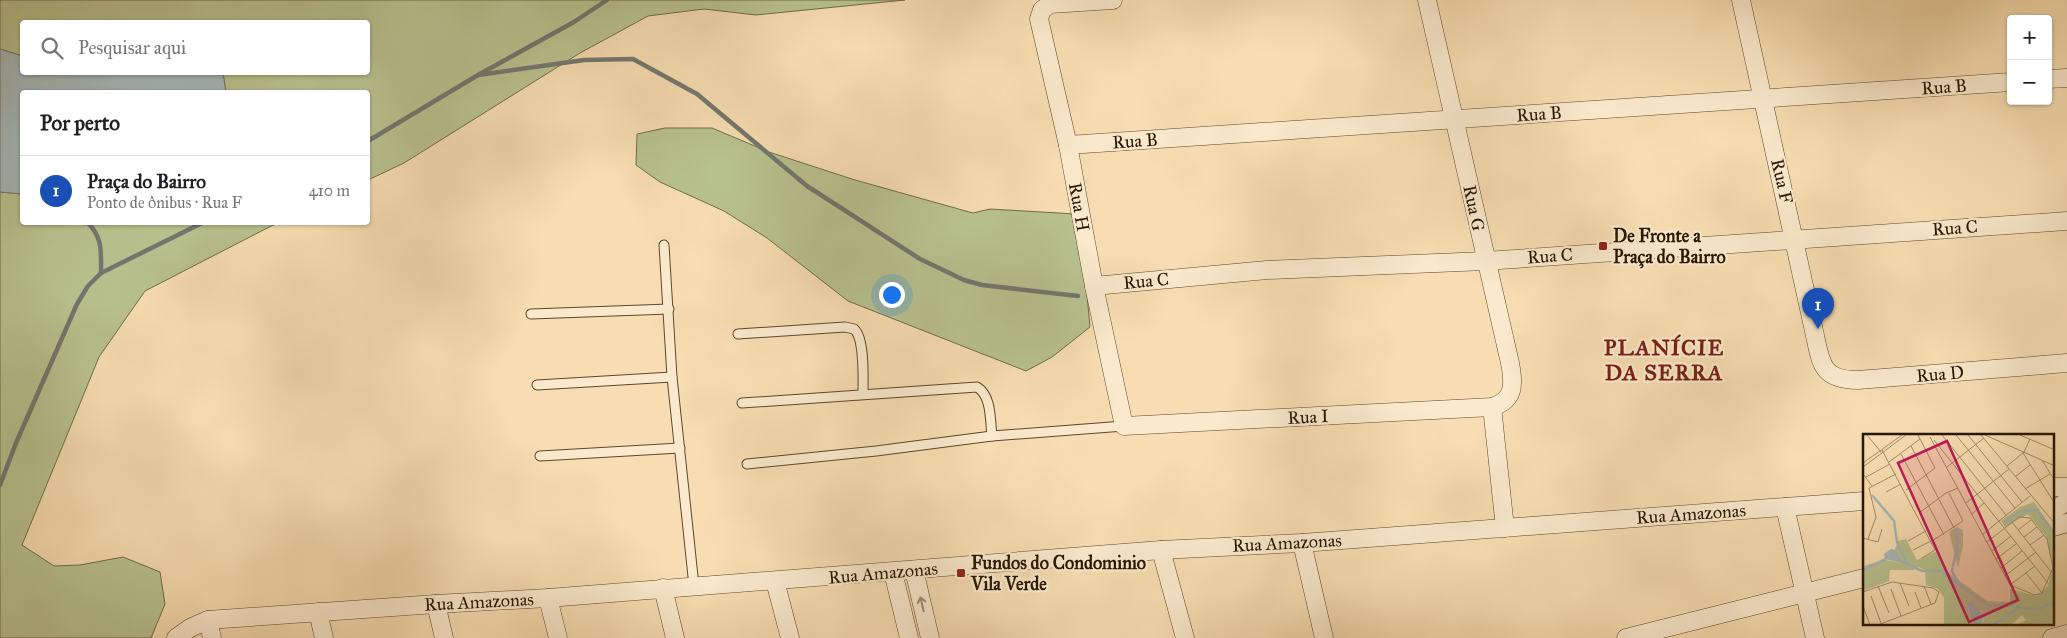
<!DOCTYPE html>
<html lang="pt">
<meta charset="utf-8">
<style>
:root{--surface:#fff;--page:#f2f2f2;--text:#202124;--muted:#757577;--line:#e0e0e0;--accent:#0b8043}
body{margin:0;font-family:"IM FELL Great Primer",serif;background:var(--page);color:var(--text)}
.controls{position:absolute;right:15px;top:15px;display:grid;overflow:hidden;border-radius:5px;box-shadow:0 1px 4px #0004}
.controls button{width:45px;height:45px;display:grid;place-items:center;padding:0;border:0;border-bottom:1px solid var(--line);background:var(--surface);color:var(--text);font:25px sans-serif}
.you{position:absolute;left:891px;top:294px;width:18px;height:18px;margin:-12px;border:4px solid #fff;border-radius:50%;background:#1a73e8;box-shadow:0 0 0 8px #1a73e833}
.badge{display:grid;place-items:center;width:32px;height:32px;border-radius:50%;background:var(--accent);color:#fff;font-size:16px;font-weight:700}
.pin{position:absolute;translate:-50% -41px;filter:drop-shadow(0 1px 2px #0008)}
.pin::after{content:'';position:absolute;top:26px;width:18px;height:15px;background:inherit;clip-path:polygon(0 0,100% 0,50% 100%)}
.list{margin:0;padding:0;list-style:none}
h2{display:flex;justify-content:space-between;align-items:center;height:65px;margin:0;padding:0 20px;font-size:21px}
h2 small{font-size:16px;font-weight:400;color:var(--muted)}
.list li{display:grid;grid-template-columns:32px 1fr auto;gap:15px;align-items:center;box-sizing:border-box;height:70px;padding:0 20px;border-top:1px solid var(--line)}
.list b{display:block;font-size:19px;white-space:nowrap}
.list p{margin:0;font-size:16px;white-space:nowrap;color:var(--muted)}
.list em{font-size:16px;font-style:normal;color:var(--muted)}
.icon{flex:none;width:28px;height:28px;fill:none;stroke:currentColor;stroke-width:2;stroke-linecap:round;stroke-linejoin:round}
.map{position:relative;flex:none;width:2067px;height:638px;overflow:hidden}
.search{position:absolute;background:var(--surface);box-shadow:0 1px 4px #0004;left:20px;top:20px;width:350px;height:55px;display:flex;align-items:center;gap:12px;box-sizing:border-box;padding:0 18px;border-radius:5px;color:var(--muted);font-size:19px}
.panel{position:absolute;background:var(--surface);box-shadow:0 1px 4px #0004;left:20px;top:90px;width:350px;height:135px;border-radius:5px}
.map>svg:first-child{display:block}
</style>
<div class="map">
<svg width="2067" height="638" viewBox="0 0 2067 638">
<rect width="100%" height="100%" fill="#f7ddb1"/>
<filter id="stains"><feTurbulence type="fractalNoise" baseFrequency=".004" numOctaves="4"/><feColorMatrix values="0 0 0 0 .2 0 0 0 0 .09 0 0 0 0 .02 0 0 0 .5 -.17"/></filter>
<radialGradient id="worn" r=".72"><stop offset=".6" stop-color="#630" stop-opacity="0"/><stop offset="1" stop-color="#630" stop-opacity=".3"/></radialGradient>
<g fill="#b8c28f" stroke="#706c48">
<path d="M0 0H905L756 15 704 9 648 16 580 53 404 163 368 180V92H226L223 73 368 72V22H22V56L0 49Z"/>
<path d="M665 128H712L769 152 855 180 973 213 990 209 1075 214 1084 263 1090 327 1052 357 1026 371 848 301 767 238 724 211 660 182 636 165 637 134Z"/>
<path d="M0 192 22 194V222L277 223 145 291 99 357 22 545 54 566 80 565 123 557 160 572 165 604 151 638H0Z"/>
</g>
<path fill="#a4b8b8" stroke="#72776f" d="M0 49 22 56V72L223 73 226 92H22V194L0 192Z"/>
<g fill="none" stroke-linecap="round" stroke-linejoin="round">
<g stroke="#72776f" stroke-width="4.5">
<path d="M478 75 584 60 633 59 697 94 807 186 920 259 964 280 982 285 1078 296"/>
<path d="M368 141 478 75 574 22 607 0"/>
<path d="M87 222C103 237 101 252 101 273"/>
<path d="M0 485 16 443 77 304 88 286 101 273 204 222"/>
</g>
<defs>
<g id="service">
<path d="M664 245 672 377 694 586"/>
<path d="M531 314 669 309"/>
<path d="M738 334 845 327 854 329C865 338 863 380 863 394"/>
<path d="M537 385 672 377"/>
<path d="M742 403 977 387C992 396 990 421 992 436"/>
<path d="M540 456 680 448"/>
<path d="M747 464 876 451 992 436 1124 426"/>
</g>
<g id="minor">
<path d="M1113 0 1050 4 1042 10 1039 19 1068 145 1094 286 1124 426 1492 407C1515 400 1514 384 1510 363L1427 0"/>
<path d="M1741 0 1814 331C1821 362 1820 380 1858 380L2067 363"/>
<path d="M2048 79 2067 78"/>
<path d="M1068 145 2011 82"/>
<path d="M1094 286 1267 270 1485 261 2067 221"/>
<path d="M1492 407 1505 528"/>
<path d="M2053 487H2067"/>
<path d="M1785 507 1815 638"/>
<path d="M2053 511 2067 501"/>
<path d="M2053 527 2067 523"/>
<path d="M1302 543 1324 638"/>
<path d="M1161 550 1185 638"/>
<path d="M914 570 930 638"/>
<path d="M893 572 909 638"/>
<path d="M775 581 790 638"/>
<path d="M663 588 675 638"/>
<path d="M548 598 558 638"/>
<path d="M436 604 444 638"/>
<path d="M318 612 324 638"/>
<path d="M208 620 212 638"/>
<path d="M176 638 190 628 208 620 436 604 548 598 1161 550 1302 543 1864 501"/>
<path d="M1626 638 1864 578"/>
<path d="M2052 638 2067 634"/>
</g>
</defs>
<use href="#service" stroke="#5b482d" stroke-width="11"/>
<use href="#minor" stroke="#5b482d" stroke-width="19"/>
<use href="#service" stroke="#fae9cc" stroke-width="9"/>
<use href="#minor" stroke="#fae9cc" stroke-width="18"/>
</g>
<defs><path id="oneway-shaft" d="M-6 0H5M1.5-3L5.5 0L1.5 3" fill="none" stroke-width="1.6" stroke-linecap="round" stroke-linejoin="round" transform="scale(1.25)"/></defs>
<use stroke="#9b8a71" href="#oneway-shaft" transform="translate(922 604) rotate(-103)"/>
<g fill="#8f2418" stroke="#fae9cc" stroke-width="2">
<rect x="1598" y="241" width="10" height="10" rx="2.5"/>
<rect x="956" y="568" width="10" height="10" rx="2.5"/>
</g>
<g text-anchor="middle" stroke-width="4.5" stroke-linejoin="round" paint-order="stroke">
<g font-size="18" fill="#271601" stroke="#fae9cc">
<text transform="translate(1944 87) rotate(-4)" y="6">Rua B</text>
<text transform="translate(1539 114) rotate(-4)" y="6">Rua B</text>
<text transform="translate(1135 141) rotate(-4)" y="6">Rua B</text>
<text transform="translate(1782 181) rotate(77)" y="6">Rua F</text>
<text transform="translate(1079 207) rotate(80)" y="6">Rua H</text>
<text transform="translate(1474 208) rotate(78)" y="6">Rua G</text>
<text transform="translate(1955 228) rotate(-4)" y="6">Rua C</text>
<text transform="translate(1550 256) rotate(-4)" y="6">Rua C</text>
<text transform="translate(1146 281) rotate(-5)" y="6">Rua C</text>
<text transform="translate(1940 374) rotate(-5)" y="6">Rua D</text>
<text transform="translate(1308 417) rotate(-3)" y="6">Rua I</text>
<text transform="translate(1691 514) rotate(-4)" y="6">Rua Amazonas</text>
<text transform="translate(1287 543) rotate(-3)" y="6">Rua Amazonas</text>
<text transform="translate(883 573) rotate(-5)" y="6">Rua Amazonas</text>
<text transform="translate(479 602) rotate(-3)" y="6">Rua Amazonas</text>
</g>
<g font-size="18" font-weight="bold" fill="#271601" stroke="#fae9cc" text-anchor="start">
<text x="1613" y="242">De Fronte a<tspan x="1613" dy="21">Praça do Bairro</tspan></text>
<text x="971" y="569">Fundos do Condominio<tspan x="971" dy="21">Vila Verde</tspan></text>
</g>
<g font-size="22" font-weight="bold" letter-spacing="1" fill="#7a1f14" stroke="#fae9cc">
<text x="1664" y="355">PLANÍCIE<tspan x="1664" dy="25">DA SERRA</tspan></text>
</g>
</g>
<g transform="translate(1863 434)">
<rect width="191" height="191" fill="#f7ddb1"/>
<path d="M171 68 191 97V191H154L163 186 159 181 148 191H118L121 183 119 177 104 170 110 191H81V164L75 155 63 151 62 136 55 133 50 136H27L26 147 0 157V132L23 126 38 129 32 115 35 107 43 105 54 126 74 117 85 138 124 167 147 168V155L174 162 185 152 190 133 183 102 165 80 142 93 138 87 157 73ZM94 93 100 96V112L95 134 86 98Z" fill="#b8c28f"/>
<path d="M28 115 33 116 39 129 22 125 21 120ZM109 167 121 181 118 191H110L104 169Z" fill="#a4b8b8"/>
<path fill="none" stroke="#a4b8b8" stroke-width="2.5" d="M9 61 31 87 34 108 44 129M141 88 156 78 174 76 192 101M92 95 95 108 89 137 95 148M39 128 59 137H78L124 171H149L156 174M0 136 23 125M130 191 156 174 176 175 192 168"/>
<path fill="none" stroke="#a48d6b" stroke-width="1" d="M4 1 18 18M79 1 143 81M93 1 152 74M105 1 159 68M118 1 192 90M122 1 192 32M157 1 192 16M67 3 147 151 172 161 179 159M71 6 185 149M48 12 91 94M19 16 72 116 59 124M160 19 192 70M38 20 81 101M179 26 192 47M26 28 57 5M0 29 39 1M144 32 161 18 167 5M0 33 43 1M84 33 121 4M0 40 9 52M3 43 27 30M152 43 167 31M162 55 187 40M43 56 72 34 55 1M23 58 38 50M103 69 146 35M56 79 83 59 95 54M109 80 121 69M149 88 189 139M155 96 168 86M120 100 167 62M161 103 174 93M0 104 15 108 19 95M5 105 13 83 6 54 33 40M45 107 63 97M69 107 100 87 86 59M124 108 156 83 167 84 184 105 190 134 179 159M167 111 181 101M50 116 68 107M129 117 148 102M133 125 153 110M138 134 159 117M163 139 179 159M142 142 173 118M37 149 46 172M147 151 172 132M15 152 26 179M61 152 68 170M28 155 38 182M0 158 29 148 70 154 76 158 72 169 15 191M52 158 58 174M8 162 18 189M0 172 7 191"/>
<path fill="#c2185b" fill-opacity="0.15" stroke="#c2185b" stroke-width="2.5" d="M84 7 155 166 106 188 35 29Z"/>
<rect width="191" height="191" fill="none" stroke="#271601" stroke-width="2.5"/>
</g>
<rect width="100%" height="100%" filter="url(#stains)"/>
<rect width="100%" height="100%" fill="url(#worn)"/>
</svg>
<div class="controls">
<button>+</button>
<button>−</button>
</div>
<div class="you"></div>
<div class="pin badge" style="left:1818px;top:329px;background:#1a4fb4">1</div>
<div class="search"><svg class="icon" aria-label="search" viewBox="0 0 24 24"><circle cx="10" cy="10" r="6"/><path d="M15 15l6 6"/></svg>Pesquisar aqui</div>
<section class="panel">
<h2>Por perto<small></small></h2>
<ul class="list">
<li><span class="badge" style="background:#1a4fb4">1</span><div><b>Praça do Bairro</b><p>Ponto de ônibus · Rua F</p></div><em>410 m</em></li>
</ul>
</section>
</div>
